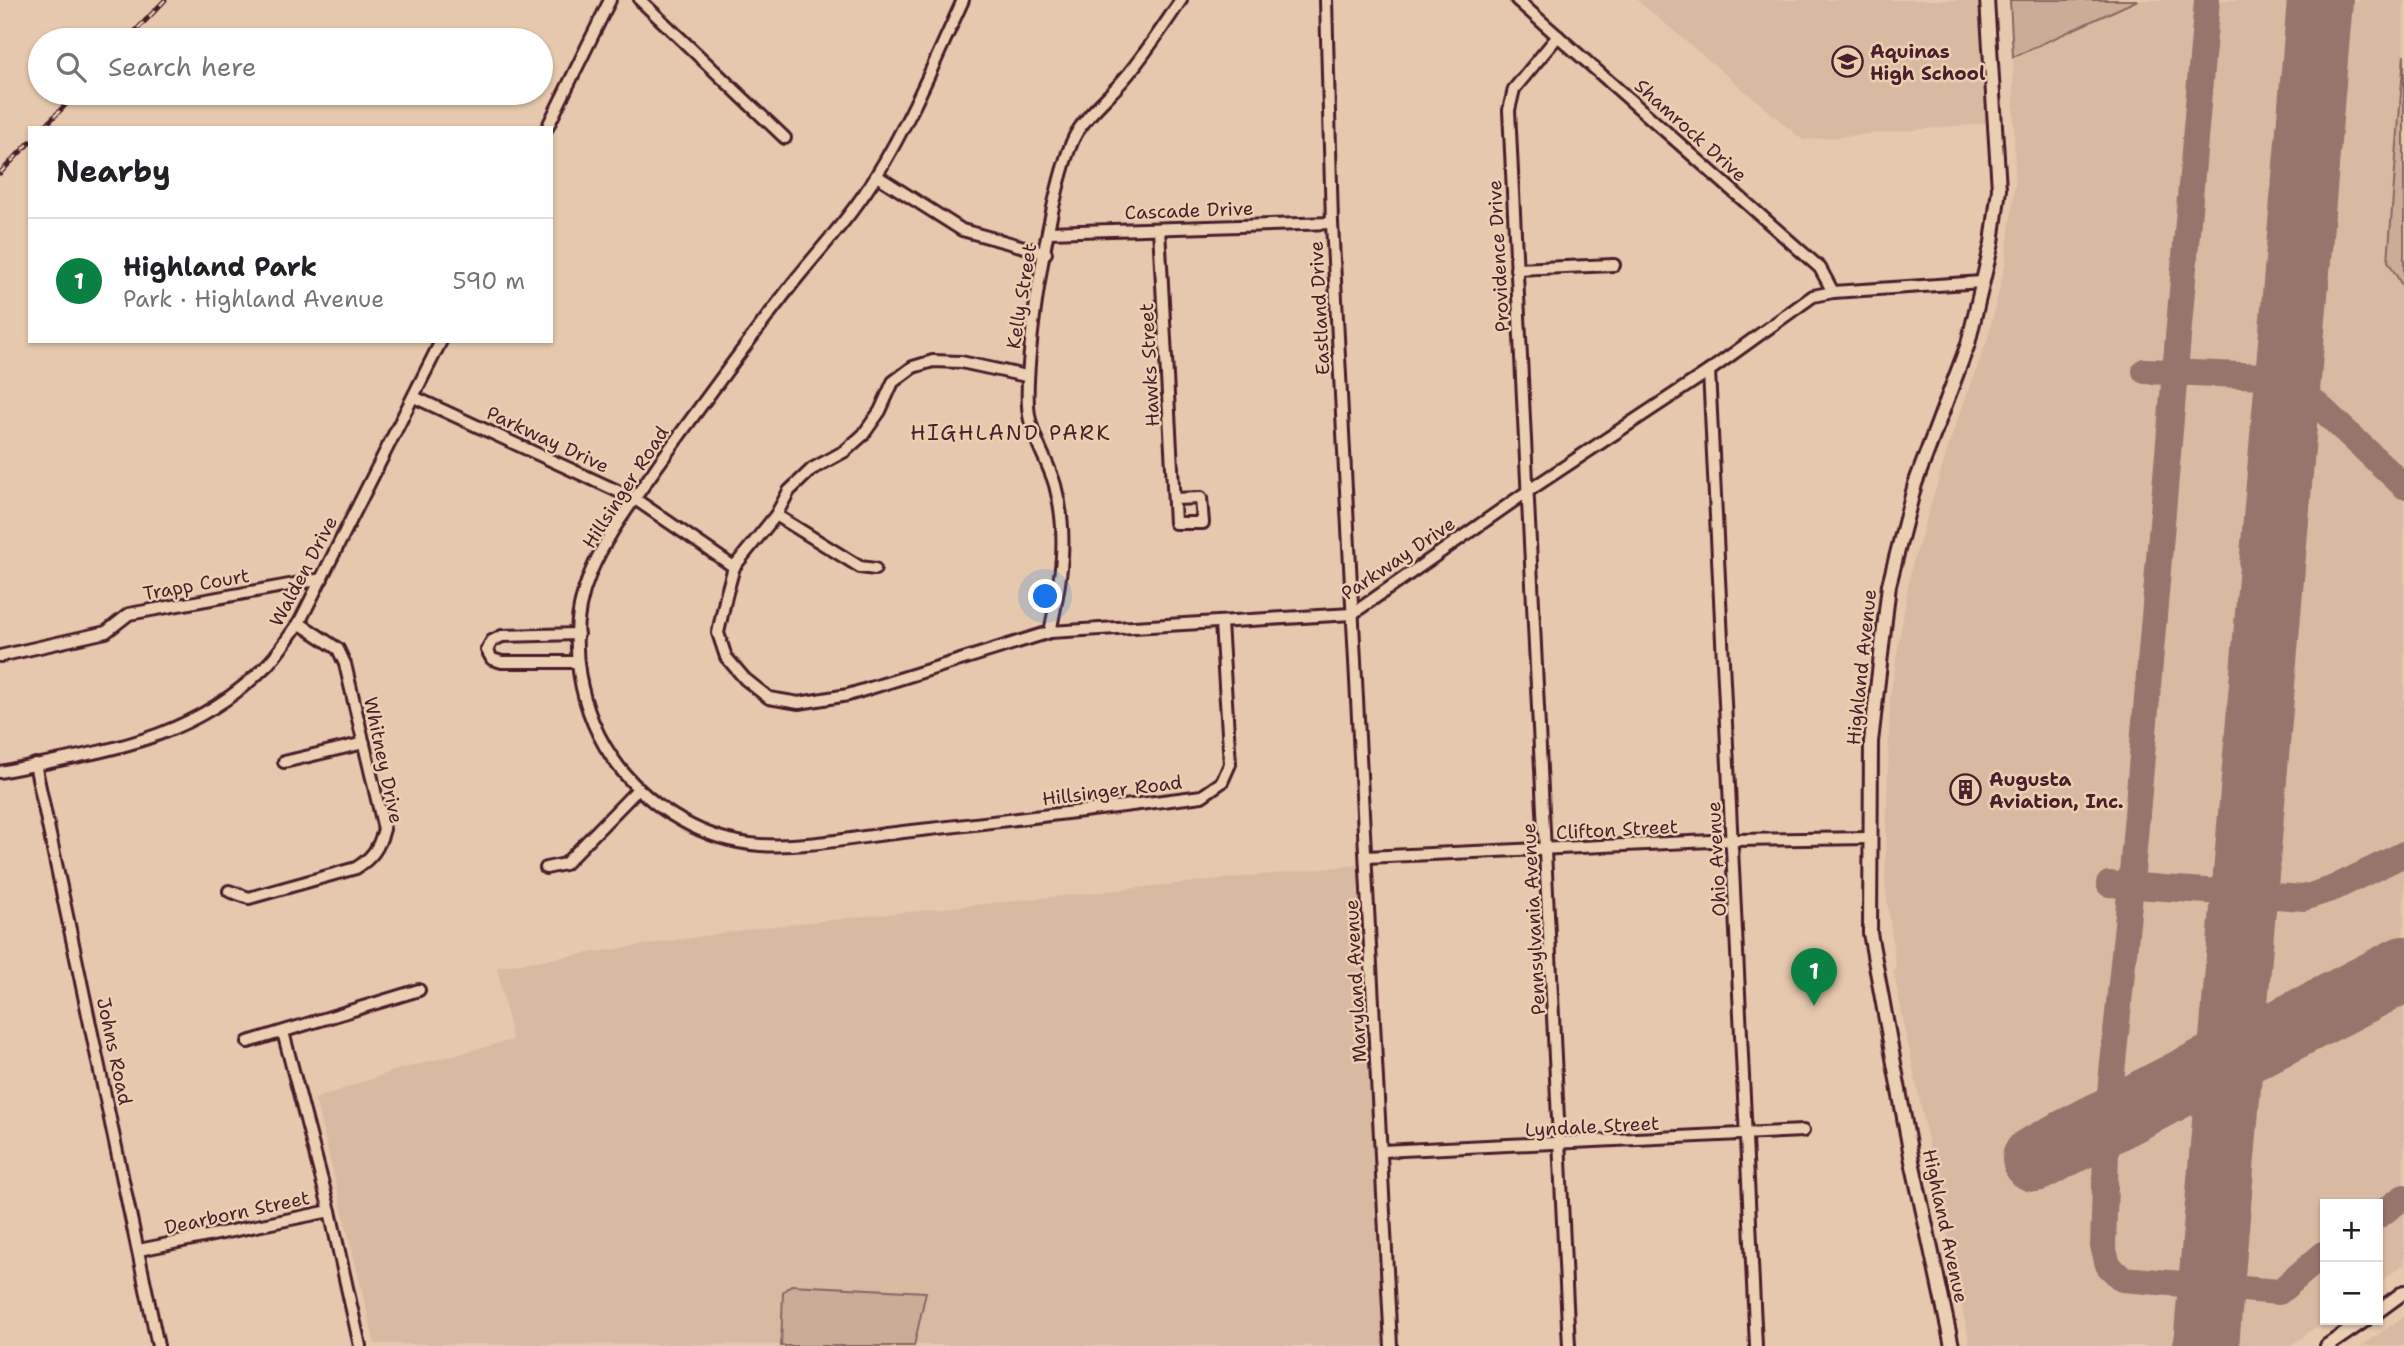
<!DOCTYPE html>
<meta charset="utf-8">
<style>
:root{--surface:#fff;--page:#f6f6f6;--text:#202124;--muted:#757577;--line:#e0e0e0;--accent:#0b8043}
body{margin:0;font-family:"Shantell Sans",sans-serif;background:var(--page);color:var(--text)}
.controls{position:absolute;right:21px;bottom:21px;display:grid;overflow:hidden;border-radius:0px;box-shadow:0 2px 5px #0004}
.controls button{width:63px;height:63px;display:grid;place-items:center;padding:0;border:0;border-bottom:2px solid var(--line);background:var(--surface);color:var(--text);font:35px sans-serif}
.you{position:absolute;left:1046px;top:597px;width:24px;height:24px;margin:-18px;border:5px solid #fff;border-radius:50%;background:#1a73e8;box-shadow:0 0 0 10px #1a73e833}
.badge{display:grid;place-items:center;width:46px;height:46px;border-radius:50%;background:var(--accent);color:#fff;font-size:23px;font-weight:700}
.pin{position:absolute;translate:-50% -58px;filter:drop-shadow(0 2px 4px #0008)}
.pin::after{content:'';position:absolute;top:37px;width:24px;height:21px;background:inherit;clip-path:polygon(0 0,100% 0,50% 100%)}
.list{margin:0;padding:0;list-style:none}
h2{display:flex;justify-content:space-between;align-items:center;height:91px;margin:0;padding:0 28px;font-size:30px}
h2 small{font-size:23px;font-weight:400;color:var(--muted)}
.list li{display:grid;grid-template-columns:46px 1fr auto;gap:21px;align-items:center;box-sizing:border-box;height:126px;padding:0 28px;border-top:2px solid var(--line)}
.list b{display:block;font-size:26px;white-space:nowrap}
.list p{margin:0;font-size:23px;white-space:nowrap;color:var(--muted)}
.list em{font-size:23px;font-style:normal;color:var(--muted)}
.icon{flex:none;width:38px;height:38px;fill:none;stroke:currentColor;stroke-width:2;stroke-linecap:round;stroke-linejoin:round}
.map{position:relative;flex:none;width:2404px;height:1346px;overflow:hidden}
.search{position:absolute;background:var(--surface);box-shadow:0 2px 5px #0004;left:28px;top:28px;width:525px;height:77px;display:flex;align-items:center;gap:18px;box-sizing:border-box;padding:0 24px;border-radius:38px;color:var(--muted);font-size:26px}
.panel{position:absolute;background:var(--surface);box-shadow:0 2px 5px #0004;left:28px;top:126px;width:525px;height:217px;border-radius:0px}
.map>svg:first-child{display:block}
</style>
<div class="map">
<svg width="2404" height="1346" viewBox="0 0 2404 1346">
<rect width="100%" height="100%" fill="#e5c8ad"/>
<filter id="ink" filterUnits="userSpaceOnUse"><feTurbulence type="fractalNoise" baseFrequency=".0143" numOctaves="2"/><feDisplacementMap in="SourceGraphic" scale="14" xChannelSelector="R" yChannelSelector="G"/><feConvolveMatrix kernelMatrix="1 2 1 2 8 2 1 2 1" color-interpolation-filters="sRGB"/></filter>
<g filter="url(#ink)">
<g fill="#d8baa2">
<path d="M1637 0H1977L1991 123 1803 140Z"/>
<path d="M2138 0H2404V54L2388 260 2404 289V1264L2378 1283V1204H2325L2326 1320 2290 1346H1970L1893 970 1896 969 1885 883 1890 697 1911 569 1953 432 1988 338 2005 265 2015 185 2013 57Z"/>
<path d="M1357 865 1361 886 1385 1346 375 1344 315 1099 396 1070 512 1040 497 967 764 927Z"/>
<path d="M2404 1316V1346H2362Z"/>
</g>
<g fill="#cbac97" stroke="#8a6661" stroke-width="2">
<path d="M2010 0H2138L2013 57Z"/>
<path d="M2404 54V289L2388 261Z"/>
<path d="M791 1285 926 1292 914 1346H781L783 1292Z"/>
</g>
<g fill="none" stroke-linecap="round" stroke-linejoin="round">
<g stroke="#98746c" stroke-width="26">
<path d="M2207 0 2131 884 2107 1122 2103 1246 2108 1265 2122 1279 2279 1292 2325 1253"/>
<path d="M2145 371 2288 377 2404 486"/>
<path d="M2109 884 2304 898 2334 888 2404 854"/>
<path d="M2378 1216 2404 1197"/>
</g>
<g stroke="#98746c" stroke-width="66">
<path d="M2035 1159 2404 969"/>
<path d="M2206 1346 2320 0"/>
</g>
<defs>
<g id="minor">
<path d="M640 0 785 138"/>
<path d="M963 0C936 59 910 121 876 176 853 214 821 248 793 283 747 343 702 404 658 465 634 500 606 535 590 574 564 636 578 714 619 767 652 809 704 841 760 845 806 848 856 837 903 832 1003 821 1103 809 1202 796L1222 782 1230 764 1221 623"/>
<path d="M1326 0 1332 223 1391 1346"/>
<path d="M1517 0 1820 268 1833 292"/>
<path d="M1558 36 1514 89 1509 110 1569 1346"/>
<path d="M547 128 610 0"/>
<path d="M877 176 962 230 1046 253"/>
<path d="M1159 229 1175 523H1203L1201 498 1174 499"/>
<path d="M1048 232 1332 223"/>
<path d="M1516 269 1614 265"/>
<path d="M1709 371 1756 1346"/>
<path d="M1026 376 961 362 933 361 913 367 893 382 880 411 863 435 845 451 812 469 789 491 776 515 734 567 726 596 718 633 726 657 745 679 769 698 799 703 848 695 1050 632 1352 614 1528 491 1709 371 1813 296 1833 292 1982 282"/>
<path d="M414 397 635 499 734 567"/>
<path d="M776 515 860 567 875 569"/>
<path d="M1050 632C1061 581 1069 535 1055 485 1048 461 1033 440 1029 415 1021 367 1052 176 1076 134 1087 114 1110 96 1125 78 1146 53 1163 27 1181 0"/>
<path d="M0 656 106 632 129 614 322 579"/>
<path d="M577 662H502L492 659 487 650 492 641 502 636 578 634"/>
<path d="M284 762 364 743"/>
<path d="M35 764 158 1346"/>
<path d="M0 772C101 751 189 743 266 666 279 654 288 637 299 623L441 341"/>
<path d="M1366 857 1733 840 1870 838"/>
<path d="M546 868 565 864 637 790"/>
<path d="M229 891 249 898 356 868C372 858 379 848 384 829L345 664 338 649 299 623"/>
<path d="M283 1032 330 1211"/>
<path d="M248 1042 419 990"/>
<path d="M1382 1151 1803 1131"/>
<path d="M139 1250 330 1211 360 1346"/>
</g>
<g id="major">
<path d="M2378 1311 2404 1292"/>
<path d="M1952 1346 1912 1161 1870 933 1871 742 1889 585 1915 484 1968 344 1992 243 1999 189 1987 0"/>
<path d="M2327 1346 2365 1320"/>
</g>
</defs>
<use href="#minor" stroke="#4a1f2b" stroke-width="16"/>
<use href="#major" stroke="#4a1f2b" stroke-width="18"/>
<use href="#minor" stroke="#ebcfb2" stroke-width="10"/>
<use href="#major" stroke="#ebcfb2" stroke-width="12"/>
<defs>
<g id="rail">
<path d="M127 40 165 0"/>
<path d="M43 128 77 93"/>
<path d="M0 173 30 142"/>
</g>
</defs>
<use href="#rail" stroke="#4a1f2b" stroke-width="5"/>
<use href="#rail" stroke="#ebcfb2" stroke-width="2.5" stroke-dasharray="8" stroke-linecap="butt"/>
</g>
</g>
<defs>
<symbol id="school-ring" viewBox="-11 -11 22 22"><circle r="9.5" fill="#ebcfb2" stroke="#4a1f2b" stroke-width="1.5"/><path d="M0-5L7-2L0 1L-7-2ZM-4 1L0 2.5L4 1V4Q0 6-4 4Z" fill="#4a1f2b"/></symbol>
<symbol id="building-ring" viewBox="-11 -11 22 22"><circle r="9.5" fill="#ebcfb2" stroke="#4a1f2b" stroke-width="1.5"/><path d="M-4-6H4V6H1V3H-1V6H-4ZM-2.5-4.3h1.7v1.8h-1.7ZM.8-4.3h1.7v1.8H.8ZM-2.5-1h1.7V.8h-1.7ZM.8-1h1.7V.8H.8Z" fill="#4a1f2b"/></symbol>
</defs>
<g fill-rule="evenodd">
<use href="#school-ring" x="1830" y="44" width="35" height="35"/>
<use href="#building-ring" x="1948" y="772" width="35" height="35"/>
</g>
<g text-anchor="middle" stroke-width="5" stroke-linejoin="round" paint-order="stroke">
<g font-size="19" font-weight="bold" fill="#4a1f2b" stroke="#ebcfb2" text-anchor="start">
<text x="1870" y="58">Aquinas<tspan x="1870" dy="22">High School</tspan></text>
<text x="1989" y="786">Augusta<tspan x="1989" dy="22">Aviation, Inc.</tspan></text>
</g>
<g font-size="19" fill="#4a1f2b" stroke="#ebcfb2">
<text transform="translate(1691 130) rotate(42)" y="7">Shamrock Drive</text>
<text transform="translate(1189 210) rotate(-2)" y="7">Cascade Drive</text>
<text transform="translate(1498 256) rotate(-93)" y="7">Providence Drive</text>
<text transform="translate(1021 296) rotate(-81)" y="7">Kelly Street</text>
<text transform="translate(1319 308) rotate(-93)" y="7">Eastland Drive</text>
<text transform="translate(1149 365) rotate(-93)" y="7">Hawks Street</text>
<text transform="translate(548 439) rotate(25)" y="7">Parkway Drive</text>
<text transform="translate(625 487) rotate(-57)" y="7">Hillsinger Road</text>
<text transform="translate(1398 558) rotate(-34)" y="7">Parkway Drive</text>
<text transform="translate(303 571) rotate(-62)" y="7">Walden Drive</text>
<text transform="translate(196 584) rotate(-10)" y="7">Trapp Court</text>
<text transform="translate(1861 667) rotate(-84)" y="7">Highland Avenue</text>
<text transform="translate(384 760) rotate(78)" y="7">Whitney Drive</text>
<text transform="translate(1112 790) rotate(-7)" y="7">Hillsinger Road</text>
<text transform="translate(1617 829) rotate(-3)" y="7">Clifton Street</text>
<text transform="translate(1716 859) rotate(-93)" y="7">Ohio Avenue</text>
<text transform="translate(1533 919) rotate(-93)" y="7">Pennsylvania Avenue</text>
<text transform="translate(1355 981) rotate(-93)" y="7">Maryland Avenue</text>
<text transform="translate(115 1051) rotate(78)" y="7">Johns Road</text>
<text transform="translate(1592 1126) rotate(-3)" y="7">Lyndale Street</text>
<text transform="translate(237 1212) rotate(-12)" y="7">Dearborn Street</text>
<text transform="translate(1946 1226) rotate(78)" y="7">Highland Avenue</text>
</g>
<g font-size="21" letter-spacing="2" fill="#4a1f2b" stroke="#ebcfb2">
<text x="1011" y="440">HIGHLAND PARK</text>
</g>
</g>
</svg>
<div class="controls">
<button>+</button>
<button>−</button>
</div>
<div class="you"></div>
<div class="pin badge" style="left:1814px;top:1006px">1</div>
<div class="search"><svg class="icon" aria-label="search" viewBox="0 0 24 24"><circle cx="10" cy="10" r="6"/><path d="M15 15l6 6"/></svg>Search here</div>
<section class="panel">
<h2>Nearby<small></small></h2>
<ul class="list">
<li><span class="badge">1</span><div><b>Highland Park</b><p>Park · Highland Avenue</p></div><em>590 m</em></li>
</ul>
</section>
</div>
